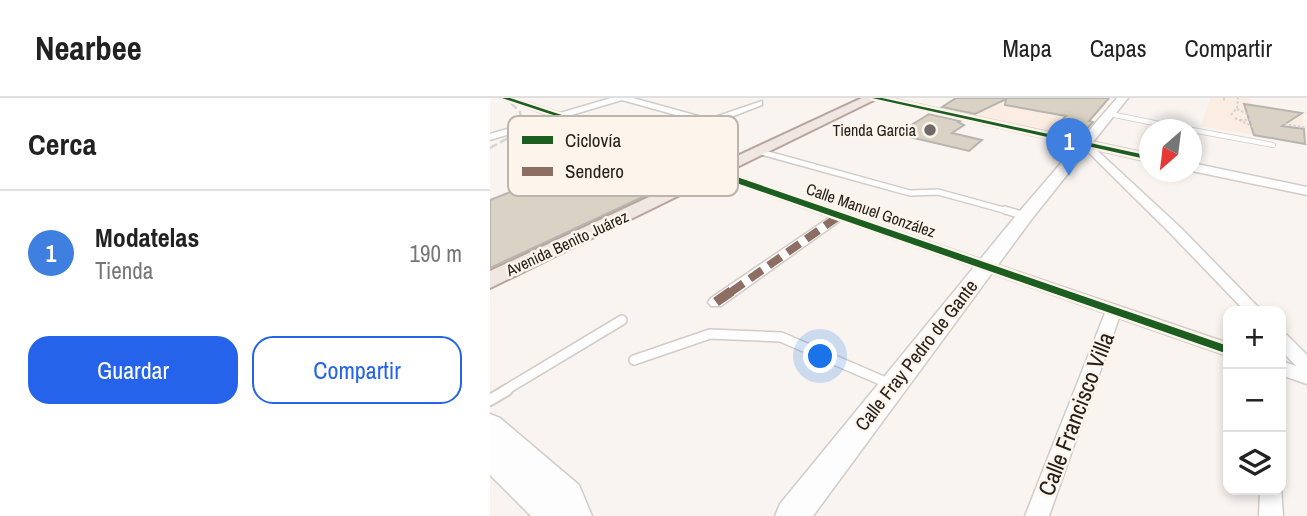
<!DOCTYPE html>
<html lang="es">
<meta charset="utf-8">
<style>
:root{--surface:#fff;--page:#f2f2f2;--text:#222;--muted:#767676;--line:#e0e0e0;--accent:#2563eb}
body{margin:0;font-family:"Archivo Narrow",sans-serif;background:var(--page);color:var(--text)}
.controls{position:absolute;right:21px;bottom:21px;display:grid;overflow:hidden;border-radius:14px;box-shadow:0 4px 10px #0003}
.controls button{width:63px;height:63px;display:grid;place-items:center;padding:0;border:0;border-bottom:2px solid var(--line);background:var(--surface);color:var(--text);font:35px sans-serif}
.compass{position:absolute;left:649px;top:21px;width:63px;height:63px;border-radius:50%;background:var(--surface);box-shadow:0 4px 10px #0003;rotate:208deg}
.you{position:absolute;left:331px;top:259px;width:24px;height:24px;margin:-18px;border:5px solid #fff;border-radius:50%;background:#1a73e8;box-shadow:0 0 0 10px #1a73e833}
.badge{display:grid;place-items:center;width:46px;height:46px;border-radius:50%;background:var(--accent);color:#fff;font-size:23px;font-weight:700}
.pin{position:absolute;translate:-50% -58px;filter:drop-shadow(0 2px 4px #0008)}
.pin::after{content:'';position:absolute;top:37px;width:24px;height:21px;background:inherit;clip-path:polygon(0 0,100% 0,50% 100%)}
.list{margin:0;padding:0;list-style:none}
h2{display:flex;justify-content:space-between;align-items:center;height:91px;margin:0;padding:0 28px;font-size:30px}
h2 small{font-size:23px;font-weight:400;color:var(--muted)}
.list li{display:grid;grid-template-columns:46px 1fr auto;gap:21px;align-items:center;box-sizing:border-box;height:126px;padding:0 28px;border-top:2px solid var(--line)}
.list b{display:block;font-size:26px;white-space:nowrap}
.list p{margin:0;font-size:23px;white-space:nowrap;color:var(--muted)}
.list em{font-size:23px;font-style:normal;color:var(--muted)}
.actions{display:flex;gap:14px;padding:21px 28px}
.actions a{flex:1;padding:16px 0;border:2px solid var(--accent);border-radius:21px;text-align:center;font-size:24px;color:var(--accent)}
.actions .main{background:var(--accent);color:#fff}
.icon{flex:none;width:38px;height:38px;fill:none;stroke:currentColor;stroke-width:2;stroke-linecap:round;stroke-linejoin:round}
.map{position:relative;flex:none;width:817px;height:418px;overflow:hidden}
header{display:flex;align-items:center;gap:42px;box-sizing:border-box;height:98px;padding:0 35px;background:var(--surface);border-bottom:2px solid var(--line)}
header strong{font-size:33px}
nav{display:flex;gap:38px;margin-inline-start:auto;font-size:24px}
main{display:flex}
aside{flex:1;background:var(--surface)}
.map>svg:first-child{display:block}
</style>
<header>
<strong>Nearbee</strong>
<nav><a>Mapa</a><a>Capas</a><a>Compartir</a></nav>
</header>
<main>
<aside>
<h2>Cerca<small></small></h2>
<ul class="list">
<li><span class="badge" style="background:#3f7fe0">1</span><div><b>Modatelas</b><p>Tienda</p></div><em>190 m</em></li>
</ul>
<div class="actions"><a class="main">Guardar</a><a>Compartir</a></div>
</aside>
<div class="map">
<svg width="817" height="418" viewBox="0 0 817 418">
<rect width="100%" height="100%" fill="#f9f4f0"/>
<g fill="#fcede2">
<path d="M467 0H622L603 20 590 40 449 10Z"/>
<path d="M720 0H760L762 7 812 14 815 46 711 28Z"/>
</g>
<g fill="#dad2c5" stroke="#b8b4af" stroke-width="2">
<path d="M466 0H619L599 23 603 24 592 36 564 30 576 18 515 7 516 1 485 16 452 9Z"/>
<path d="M754 6 812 15 792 28 814 31 815 46 764 37Z"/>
<path d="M439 16 470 23 468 24 474 27 462 35 492 42 479 53 407 36Z"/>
<path d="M140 47 213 71 0 170V102Z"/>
</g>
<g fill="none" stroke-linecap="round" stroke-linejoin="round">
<defs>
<g id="service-far4">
<path d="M620 16 699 32"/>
<path d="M702 32 783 47"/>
</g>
<path id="service-far3" d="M271 54 420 95 448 94 521 114"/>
<path id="service-far2" d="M515 112 535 118"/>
<g id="service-far1">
<path d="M144 262 220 236 291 239 400 286"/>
<path d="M14 293 132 222"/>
</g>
<path id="service" d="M0 302 17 292"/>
<g id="minor">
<path d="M11 0H23L70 15 121 0H143L219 21 272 3V7L168 47 223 65 242 77 738 245V258L629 220 559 418H535L615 215 351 122 231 208H221L218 204 221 200 340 119 234 81 215 69 70 21 0 42V36L61 18ZM132 2 211 24 159 44 78 18Z"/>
<path d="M592 44H598L690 129 772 213H755L680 135 592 48Z"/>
<path d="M791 235 797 237 817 257V286L791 277V263L806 268 791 252Z"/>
<path d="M791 388 793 418H769L770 392H791Z"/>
</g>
<g id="tertiary">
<path d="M380 0H399L660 56V64Z"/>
<path d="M702 65 817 89V97L702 73Z"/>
<path d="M0 316 10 320 89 387 102 418H41L0 377Z"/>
</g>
<path id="secondary" d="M627 0H638L541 122 323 418H285L290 406 529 114Z"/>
<path id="primary" d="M372 0H388L0 190V173Z"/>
</defs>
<use href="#service-far4" stroke="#d1ccc8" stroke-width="6"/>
<use href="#service-far3" stroke="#d1ccc8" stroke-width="8"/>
<use href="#service-far2" stroke="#d1ccc8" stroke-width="10"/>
<use href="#service-far1" stroke="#d1ccc8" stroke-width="12"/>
<use href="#service" stroke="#d1ccc8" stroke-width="14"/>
<use href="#minor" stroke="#d1ccc8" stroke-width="3"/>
<use href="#tertiary" stroke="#d1ccc8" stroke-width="3"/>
<use href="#secondary" stroke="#d1ccc8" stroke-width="3"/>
<use href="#primary" stroke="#b8a59e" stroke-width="4"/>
<g stroke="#d4d2d1" stroke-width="2" stroke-dasharray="2.5 2" stroke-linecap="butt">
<path d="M734 0V3"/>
<path d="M747 11 763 19"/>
<path d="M741 17 747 10 748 0"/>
<path d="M745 20 774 34"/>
<path d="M750 22 769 21 817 30"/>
</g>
<use href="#service-far4" stroke="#fefdfd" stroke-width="4.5"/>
<use href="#service-far3" stroke="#fefdfd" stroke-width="5"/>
<use href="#service-far2" stroke="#fefdfd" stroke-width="7"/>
<use href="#service-far1" stroke="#fefdfd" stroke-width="9"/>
<use href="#service" stroke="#fefdfd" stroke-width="10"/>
<use href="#minor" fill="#fefdfd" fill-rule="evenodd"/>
<use href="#tertiary" fill="#fefdfd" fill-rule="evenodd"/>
<use href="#secondary" fill="#fefdfd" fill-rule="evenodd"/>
<use href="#primary" fill="#f0e6e2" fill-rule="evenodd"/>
<path stroke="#d5d4d2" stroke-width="2.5" stroke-dasharray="8 3.5" stroke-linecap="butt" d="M0 50 20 39 32 26 30 14 16 0"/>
<path stroke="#8d6e63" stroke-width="8" stroke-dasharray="15 8" stroke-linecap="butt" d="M241 194 349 118"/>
<path stroke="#8d6e63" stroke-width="10" stroke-dasharray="19 10" stroke-linecap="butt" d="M226 204 243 192"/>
<defs>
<g id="cycleway">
<path d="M12 0H20L221 66 241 77 738 248V256L235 81 217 68Z"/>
<path d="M382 0H392L660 58V62Z"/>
</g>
</defs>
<use href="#cycleway" stroke="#fdf4ec" stroke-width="5"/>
<use href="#cycleway" fill="#1b5e20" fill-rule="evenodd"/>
</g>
<circle fill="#706a66" stroke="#fdf4ec" stroke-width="2.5" cx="440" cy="32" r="7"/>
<g text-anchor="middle" stroke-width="5" stroke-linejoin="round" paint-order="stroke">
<g font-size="16" fill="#26201c" stroke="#fdf4ec" text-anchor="end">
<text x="426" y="38">Tienda Garcia</text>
</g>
<g font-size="16" fill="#26201c" stroke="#fdf4ec">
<text transform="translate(381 112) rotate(19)" y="6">Calle Manuel González</text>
<text transform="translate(77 145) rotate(-25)" y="6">Avenida Benito Juárez</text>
</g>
<g font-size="19" fill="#26201c" stroke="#fdf4ec">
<text transform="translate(426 257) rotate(-52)" y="7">Calle Fray Pedro de Gante</text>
</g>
<g font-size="23" fill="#26201c" stroke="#fdf4ec">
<text transform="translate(586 316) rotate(-69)" y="8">Calle Francisco Villa</text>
</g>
</g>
<rect x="18" y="18" width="230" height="80" rx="10" fill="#fdf4ec" stroke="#bcb4ae" stroke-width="2"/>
<rect x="32" y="38" width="31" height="8" fill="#1b5e20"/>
<rect x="32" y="69" width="31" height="9" fill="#8d6e63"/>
<g font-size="19" fill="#26201c">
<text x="75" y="49">Ciclovía</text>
<text x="75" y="80">Sendero</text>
</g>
</svg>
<div class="controls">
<button>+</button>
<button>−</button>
<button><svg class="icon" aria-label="layers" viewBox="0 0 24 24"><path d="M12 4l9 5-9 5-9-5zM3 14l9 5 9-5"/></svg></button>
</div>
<svg class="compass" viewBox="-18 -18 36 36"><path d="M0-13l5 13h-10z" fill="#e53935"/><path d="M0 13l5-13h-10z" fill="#767676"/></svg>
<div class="you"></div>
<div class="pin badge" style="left:579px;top:78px;background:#3f7fe0">1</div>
</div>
</main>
